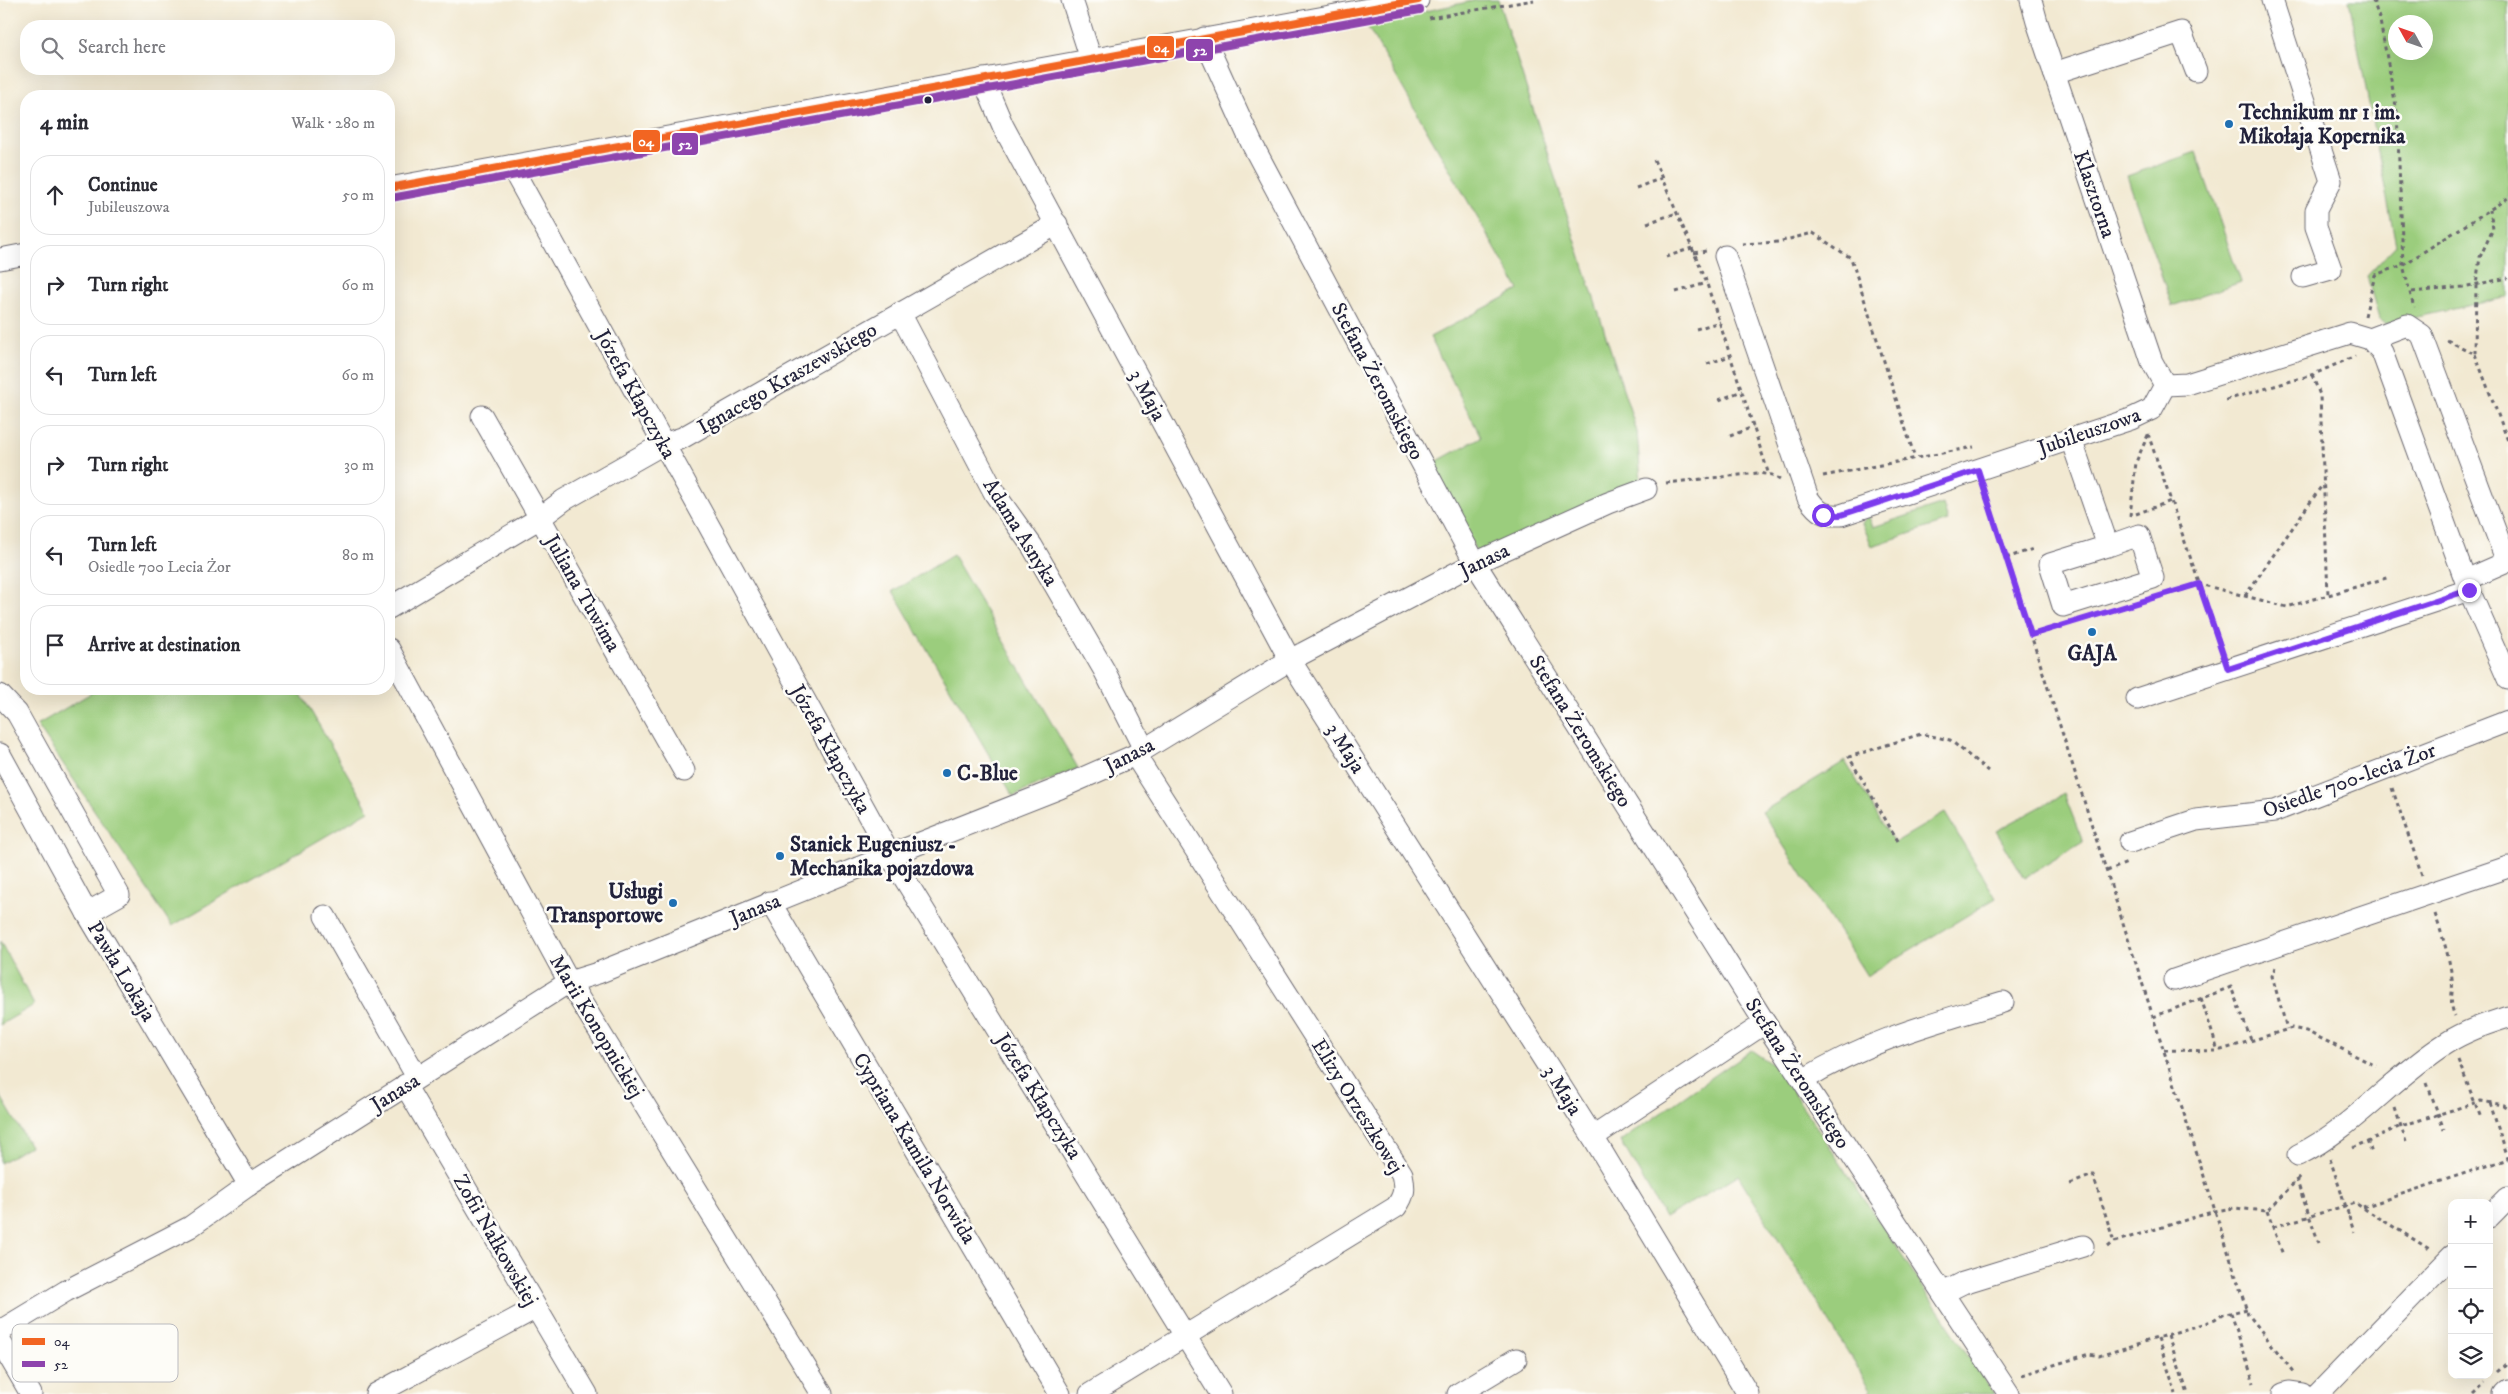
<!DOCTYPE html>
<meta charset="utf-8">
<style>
:root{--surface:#fff;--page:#f7f7f7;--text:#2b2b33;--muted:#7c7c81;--line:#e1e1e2}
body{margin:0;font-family:"IM FELL DW Pica",serif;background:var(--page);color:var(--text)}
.controls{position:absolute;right:15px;bottom:15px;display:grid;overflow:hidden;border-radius:10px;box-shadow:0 5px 20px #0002}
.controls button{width:45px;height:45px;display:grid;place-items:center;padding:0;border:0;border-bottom:1px solid var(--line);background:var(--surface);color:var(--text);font:25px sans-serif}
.compass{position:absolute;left:2388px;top:15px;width:45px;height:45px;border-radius:50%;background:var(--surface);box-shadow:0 5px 20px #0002;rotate:310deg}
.stop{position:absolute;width:15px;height:15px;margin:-11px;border:4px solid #7c3aed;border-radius:50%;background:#fff}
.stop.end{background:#7c3aed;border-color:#fff;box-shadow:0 1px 5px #0008}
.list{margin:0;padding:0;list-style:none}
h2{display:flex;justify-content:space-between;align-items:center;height:65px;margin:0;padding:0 20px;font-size:21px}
h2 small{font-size:16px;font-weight:400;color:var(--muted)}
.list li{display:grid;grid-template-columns:32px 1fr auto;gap:15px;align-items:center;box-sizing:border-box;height:80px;margin:0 10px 10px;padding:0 10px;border:1px solid var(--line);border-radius:20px}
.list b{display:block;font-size:19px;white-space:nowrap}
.list p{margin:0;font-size:16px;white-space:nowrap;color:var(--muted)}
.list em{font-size:16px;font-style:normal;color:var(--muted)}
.icon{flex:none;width:28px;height:28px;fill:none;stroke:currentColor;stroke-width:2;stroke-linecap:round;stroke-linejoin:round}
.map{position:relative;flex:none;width:2508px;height:1394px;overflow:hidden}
.search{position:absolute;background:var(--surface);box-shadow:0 5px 20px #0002;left:20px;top:20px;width:375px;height:55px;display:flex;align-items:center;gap:12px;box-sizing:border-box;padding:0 18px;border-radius:20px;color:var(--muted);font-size:19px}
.panel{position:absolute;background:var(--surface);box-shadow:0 5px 20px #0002;left:20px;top:90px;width:375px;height:605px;border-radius:20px}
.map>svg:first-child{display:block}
</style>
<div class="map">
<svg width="2508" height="1394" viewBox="0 0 2508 1394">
<rect width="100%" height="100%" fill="#fdfcf7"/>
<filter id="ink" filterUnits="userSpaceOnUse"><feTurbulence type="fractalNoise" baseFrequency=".02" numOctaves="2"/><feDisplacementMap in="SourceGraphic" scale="10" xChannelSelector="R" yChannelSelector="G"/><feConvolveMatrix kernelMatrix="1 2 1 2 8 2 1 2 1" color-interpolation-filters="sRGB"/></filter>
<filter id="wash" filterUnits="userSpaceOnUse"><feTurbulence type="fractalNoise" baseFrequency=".0096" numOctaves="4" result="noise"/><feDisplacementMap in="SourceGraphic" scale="20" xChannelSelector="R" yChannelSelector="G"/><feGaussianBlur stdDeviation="1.12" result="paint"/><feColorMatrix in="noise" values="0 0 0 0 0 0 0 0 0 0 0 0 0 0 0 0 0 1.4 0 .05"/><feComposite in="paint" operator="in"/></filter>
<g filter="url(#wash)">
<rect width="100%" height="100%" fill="#f2e9d2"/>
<g fill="#9bcd7d" stroke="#5e785c" fill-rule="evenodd">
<path d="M1477 0H1498L1637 432 1641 481 1477 553 1432 464 1481 437 1430 337 1519 290 1366 24Z"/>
<path d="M2349 0H2508V297L2386 324 2379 319 2367 276 2396 245ZM2396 22H2426V52H2396Z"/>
<path d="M2196 152 2241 282 2172 306 2127 176Z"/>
<path d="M1943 504 1948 521 1872 546 1862 523 1868 515 1873 527Z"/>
<path d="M953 555 1078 768 1013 796 893 591Z"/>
<path d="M98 689H298L369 811 172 926 37 725Z"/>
<path d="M1845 761 1894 843 1945 813 1996 898 1867 976 1762 812Z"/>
<path d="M2064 794 2083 842 2024 878 1996 831Z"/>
<path d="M0 941 34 1005 0 1025Z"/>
<path d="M1751 1050 1777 1068 1994 1394H1867L1872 1391 1738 1175 1665 1218 1621 1141Z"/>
<path d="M0 1095 30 1146 0 1163Z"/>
</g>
</g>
<g filter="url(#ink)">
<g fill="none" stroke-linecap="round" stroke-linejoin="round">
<defs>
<g id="minor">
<path d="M1072 0 1091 59"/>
<path d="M2031 0 2037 22 2152 362 2165 385"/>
<path d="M2272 0 2331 181 2316 210V227L2331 269 2303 277"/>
<path d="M1204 38 1252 144 1475 563 1765 1023 2009 1394"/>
<path d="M2054 73 2181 32 2196 71"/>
<path d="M983 79 1003 126 1290 660 1593 1137 1748 1394"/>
<path d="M511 166 890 855 1221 1394"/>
<path d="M389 188 1418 0"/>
<path d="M1725 256 1808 498C1818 512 1823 516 1841 515L2131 419 2152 409 2165 385"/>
<path d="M0 259 26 254"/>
<path d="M900 313 995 494 1032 546 1104 670 1144 749"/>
<path d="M2370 339 2407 325 2422 335 2507 562 2466 580"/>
<path d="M2165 385 2187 384 2350 333 2370 339 2382 352 2469 590 2508 679"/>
<path d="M482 416 684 771"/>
<path d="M2071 439 2108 546 2050 564 2063 606 2153 578 2139 535 2108 546"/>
<path d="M389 608 540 518 564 500 663 444 682 438 1057 224"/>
<path d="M389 649 569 982 822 1394"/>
<path d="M0 695 17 713 119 895 87 913"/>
<path d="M2137 699 2469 590"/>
<path d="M0 754 87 913 249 1185"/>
<path d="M2130 842 2196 820 2275 811 2508 721"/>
<path d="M770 902 1060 1394"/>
<path d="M325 916 417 1077"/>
<path d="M2174 980 2508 867"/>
<path d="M1803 1080C1866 1041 1933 1023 2003 1002"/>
<path d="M405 1085 587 1394"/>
<path d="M1593 1137 1765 1023"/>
<path d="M2298 1155C2353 1128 2393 1077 2445 1044 2465 1031 2486 1024 2508 1017"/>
<path d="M2489 1217 2508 1198"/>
<path d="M1943 1293 1963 1283 2083 1246"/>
<path d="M0 1331 66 1291 190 1227 249 1185 569 982 598 973 890 855 1060 788 1135 755 1290 660 1475 563 1608 503 1646 489"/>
<path d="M0 1341 31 1394"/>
<path d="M376 1394 536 1308"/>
<path d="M1090 1394 1396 1207C1405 1195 1405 1188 1402 1174L1135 755"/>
<path d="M1458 1394 1516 1359"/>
<path d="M2283 1394 2289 1392 2303 1394"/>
<path d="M2318 1394 2452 1256"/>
<path d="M2504 1394 2508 1390"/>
</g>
</defs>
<use href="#minor" stroke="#6b6870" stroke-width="23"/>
<g stroke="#6b6870" stroke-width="3" stroke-dasharray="4 4" stroke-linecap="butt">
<path d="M2373 0 2380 21 2397 112 2403 265 2414 308"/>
<path d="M1429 18 1534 0"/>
<path d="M1654 160 1705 278 1769 475"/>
<path d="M1636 188 1662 178"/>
<path d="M1647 223 1677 213"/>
<path d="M1742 244 1778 242 1813 233 1851 258 1915 458"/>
<path d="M1694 253 1706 251"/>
<path d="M1666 257 1692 248"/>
<path d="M1676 292 1707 283"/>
<path d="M2412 292 2463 287 2508 278"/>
<path d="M2365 316 2375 275 2403 265 2508 198"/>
<path d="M1696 329 1720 322"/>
<path d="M2447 340 2475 354 2476 285 2480 257 2493 229 2490 210"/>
<path d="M2475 354 2508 441"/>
<path d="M1707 364 1730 356"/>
<path d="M2312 375 2320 395 2328 595"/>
<path d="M1719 400 1742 391"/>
<path d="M2226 400 2312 375 2355 356"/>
<path d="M2148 434 2222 650"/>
<path d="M1730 436 1753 427"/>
<path d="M1823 476 1974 447"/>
<path d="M1666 483 1758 473 1772 475 1780 480"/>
<path d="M1984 488 2248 1314 2294 1373"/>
<path d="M2136 514 2171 501"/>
<path d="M2130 516 2136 462 2148 435"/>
<path d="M2006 558 2036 548"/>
<path d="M2167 594 2199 584 2287 607 2390 577"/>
<path d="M2245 596 2323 484"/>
<path d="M2031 635 2058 627"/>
<path d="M2392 788 2422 875"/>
<path d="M1898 841 1849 757 1921 734 1950 740 1988 771"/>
<path d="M2107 871 2127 863"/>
<path d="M2435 914C2442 935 2449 955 2452 978 2454 993 2448 1001 2455 1016"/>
<path d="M2275 967 2272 976 2287 1029"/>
<path d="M2201 998 2218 1051"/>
<path d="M2153 1017 2231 987 2251 1040"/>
<path d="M2164 1050 2218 1051 2292 1028 2306 1031 2376 1066"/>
<path d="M2458 1060 2481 1118"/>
<path d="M2427 1083 2444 1130"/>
<path d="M2490 1103 2508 1159"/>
<path d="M2395 1108 2406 1142"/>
<path d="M2367 1140 2372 1153"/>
<path d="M2352 1148 2401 1126 2481 1101 2504 1105 2508 1108"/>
<path d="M2330 1159 2342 1195"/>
<path d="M2296 1179 2319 1243"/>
<path d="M2070 1184 2093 1175 2114 1242"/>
<path d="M2363 1207 2508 1159"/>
<path d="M2267 1211 2283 1255"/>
<path d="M2349 1216 2354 1232"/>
<path d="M2273 1227 2355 1203 2431 1250"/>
<path d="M2108 1247 2114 1242 2215 1211 2234 1208 2267 1211 2301 1176"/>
<path d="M2231 1313 2254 1383"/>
<path d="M2168 1335 2188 1394"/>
<path d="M2158 1338 2176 1394"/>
<path d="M2497 1372 2508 1362"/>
<path d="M2022 1375 2089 1354 2099 1356 2215 1320 2222 1315 2247 1309"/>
<path d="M2473 1394 2485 1383"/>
</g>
<use href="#minor" stroke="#fff" stroke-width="21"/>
<path stroke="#6b6870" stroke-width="3" stroke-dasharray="4 4" stroke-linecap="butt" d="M2342 1195 2349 1216"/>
<defs>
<path id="bus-1" d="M389 188 1418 0"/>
<path id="bus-2" d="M391 198 1420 10"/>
</defs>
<use href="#bus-1" stroke="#fdfcf7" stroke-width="11"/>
<use href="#bus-2" stroke="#fdfcf7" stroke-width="11"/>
<use href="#bus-1" stroke="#f26522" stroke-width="8"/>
<use href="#bus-2" stroke="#8e44ad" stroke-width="8"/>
</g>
</g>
<g fill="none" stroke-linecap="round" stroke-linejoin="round" filter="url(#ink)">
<path stroke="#7c3aed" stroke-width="6" d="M1823 515H1841L1978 470 2031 635 2199 584 2228 669 2469 590"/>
</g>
<circle fill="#22223b" stroke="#fdfcf7" stroke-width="2" cx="928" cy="100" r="4.5"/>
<g fill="#1f6fb2" stroke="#fdfcf7" stroke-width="2">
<circle cx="2229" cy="124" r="5"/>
<circle cx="2092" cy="632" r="5"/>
<circle cx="947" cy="773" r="5"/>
<circle cx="780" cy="856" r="5"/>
<circle cx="673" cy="903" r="5"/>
</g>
<g text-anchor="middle" stroke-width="5" stroke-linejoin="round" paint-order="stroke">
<g font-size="21" font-weight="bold" fill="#22223b" stroke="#fdfcf7" text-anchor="start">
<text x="2239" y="119">Technikum nr 1 im.<tspan x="2239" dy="24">Mikołaja Kopernika</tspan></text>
<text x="2092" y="660" text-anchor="middle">GAJA</text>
<text x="957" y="780">C-Blue</text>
<text x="790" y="851">Staniek Eugeniusz -<tspan x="790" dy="24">Mechanika pojazdowa</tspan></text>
<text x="663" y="898" text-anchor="end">Usługi<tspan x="663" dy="24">Transportowe</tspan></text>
</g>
<g font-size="21" fill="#22223b" stroke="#fdfcf7">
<text transform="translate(2095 194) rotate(71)" y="7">Klasztorna</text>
<text transform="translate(787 378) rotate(-30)" y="7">Ignacego Kraszewskiego</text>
<text transform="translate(1378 381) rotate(62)" y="7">Stefana Żeromskiego</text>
<text transform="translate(636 394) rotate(61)" y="7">Józefa Kłapczyka</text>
<text transform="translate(1148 395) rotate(62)" y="7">3 Maja</text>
<text transform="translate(2089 431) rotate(-19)" y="7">Jubileuszowa</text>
<text transform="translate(1021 532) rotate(58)" y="7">Adama Asnyka</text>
<text transform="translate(1484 560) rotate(-26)" y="7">Janasa</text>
<text transform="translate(583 593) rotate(60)" y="7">Juliana Tuwima</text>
<text transform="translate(1581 731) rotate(58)" y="7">Stefana Żeromskiego</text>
<text transform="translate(1346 748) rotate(58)" y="7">3 Maja</text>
<text transform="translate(831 749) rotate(61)" y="7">Józefa Kłapczyka</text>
<text transform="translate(1129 755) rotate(-27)" y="7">Janasa</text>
<text transform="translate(2349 780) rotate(-20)" y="7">Osiedle 700-lecia Żor</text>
<text transform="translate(755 909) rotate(-22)" y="7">Janasa</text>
<text transform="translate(122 971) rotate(59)" y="7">Pawła Lokaja</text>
<text transform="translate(597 1026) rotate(59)" y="7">Marii Konopnickiej</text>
<text transform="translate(1798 1073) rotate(57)" y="7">Stefana Żeromskiego</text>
<text transform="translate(1563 1090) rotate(58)" y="7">3 Maja</text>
<text transform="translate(395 1092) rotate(-32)" y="7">Janasa</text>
<text transform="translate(1039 1096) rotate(58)" y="7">Józefa Kłapczyka</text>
<text transform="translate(1358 1106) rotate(58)" y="7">Elizy Orzeszkowej</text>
<text transform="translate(915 1148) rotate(59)" y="7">Cypriana Kamila Norwida</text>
<text transform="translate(496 1240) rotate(60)" y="7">Zofii Nałkowskiej</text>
</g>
</g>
<rect x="12" y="1324" width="166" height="58" rx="8" fill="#fdfcf7" stroke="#bbbbbf" stroke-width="1"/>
<rect x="22" y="1338" width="23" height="7" fill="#f26522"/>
<rect x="22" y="1361" width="23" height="6" fill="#8e44ad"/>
<g font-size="14" fill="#22223b">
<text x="54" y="1346">04</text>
<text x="54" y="1369">52</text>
</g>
<g stroke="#fdfcf7" stroke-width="2">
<rect x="1146" y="35" width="29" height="24" rx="5" fill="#f26522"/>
<rect x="1185" y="38" width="29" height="24" rx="5" fill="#8e44ad"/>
<rect x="632" y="129" width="29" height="24" rx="5" fill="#f26522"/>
<rect x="671" y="132" width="28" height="24" rx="5" fill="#8e44ad"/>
</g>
<g font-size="14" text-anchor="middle" font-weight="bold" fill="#fff">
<text x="1161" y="52">04</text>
<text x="1200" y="55">52</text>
<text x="646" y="146">04</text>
<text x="685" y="149">52</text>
</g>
</svg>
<div class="controls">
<button>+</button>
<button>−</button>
<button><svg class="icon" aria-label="locate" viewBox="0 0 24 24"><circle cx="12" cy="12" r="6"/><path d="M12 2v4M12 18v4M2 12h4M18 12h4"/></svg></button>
<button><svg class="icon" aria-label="layers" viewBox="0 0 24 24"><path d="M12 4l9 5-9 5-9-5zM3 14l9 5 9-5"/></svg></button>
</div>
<svg class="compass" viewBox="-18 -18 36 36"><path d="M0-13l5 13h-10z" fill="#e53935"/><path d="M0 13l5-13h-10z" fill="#7c7c81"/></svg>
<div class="stop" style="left:1823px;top:515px"></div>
<div class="stop end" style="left:2469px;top:590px"></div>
<div class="search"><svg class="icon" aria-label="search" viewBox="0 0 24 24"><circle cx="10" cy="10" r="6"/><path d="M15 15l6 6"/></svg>Search here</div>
<section class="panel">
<h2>4 min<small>Walk · 280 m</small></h2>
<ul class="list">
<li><svg class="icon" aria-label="ahead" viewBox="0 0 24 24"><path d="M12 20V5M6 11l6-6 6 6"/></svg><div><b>Continue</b><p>Jubileuszowa</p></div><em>50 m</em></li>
<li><svg class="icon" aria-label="right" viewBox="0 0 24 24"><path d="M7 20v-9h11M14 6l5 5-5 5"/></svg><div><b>Turn right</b></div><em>60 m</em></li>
<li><svg class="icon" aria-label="left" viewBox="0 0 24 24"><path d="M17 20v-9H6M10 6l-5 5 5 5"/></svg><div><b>Turn left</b></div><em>60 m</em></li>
<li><svg class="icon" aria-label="right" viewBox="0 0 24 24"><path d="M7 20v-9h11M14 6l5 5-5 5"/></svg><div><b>Turn right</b></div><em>30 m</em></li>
<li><svg class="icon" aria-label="left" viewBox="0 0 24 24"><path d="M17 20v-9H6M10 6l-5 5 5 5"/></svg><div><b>Turn left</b><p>Osiedle 700 Lecia Żor</p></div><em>80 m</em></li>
<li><svg class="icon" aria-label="arrive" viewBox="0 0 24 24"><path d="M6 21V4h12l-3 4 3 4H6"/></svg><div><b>Arrive at destination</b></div></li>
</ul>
</section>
</div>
